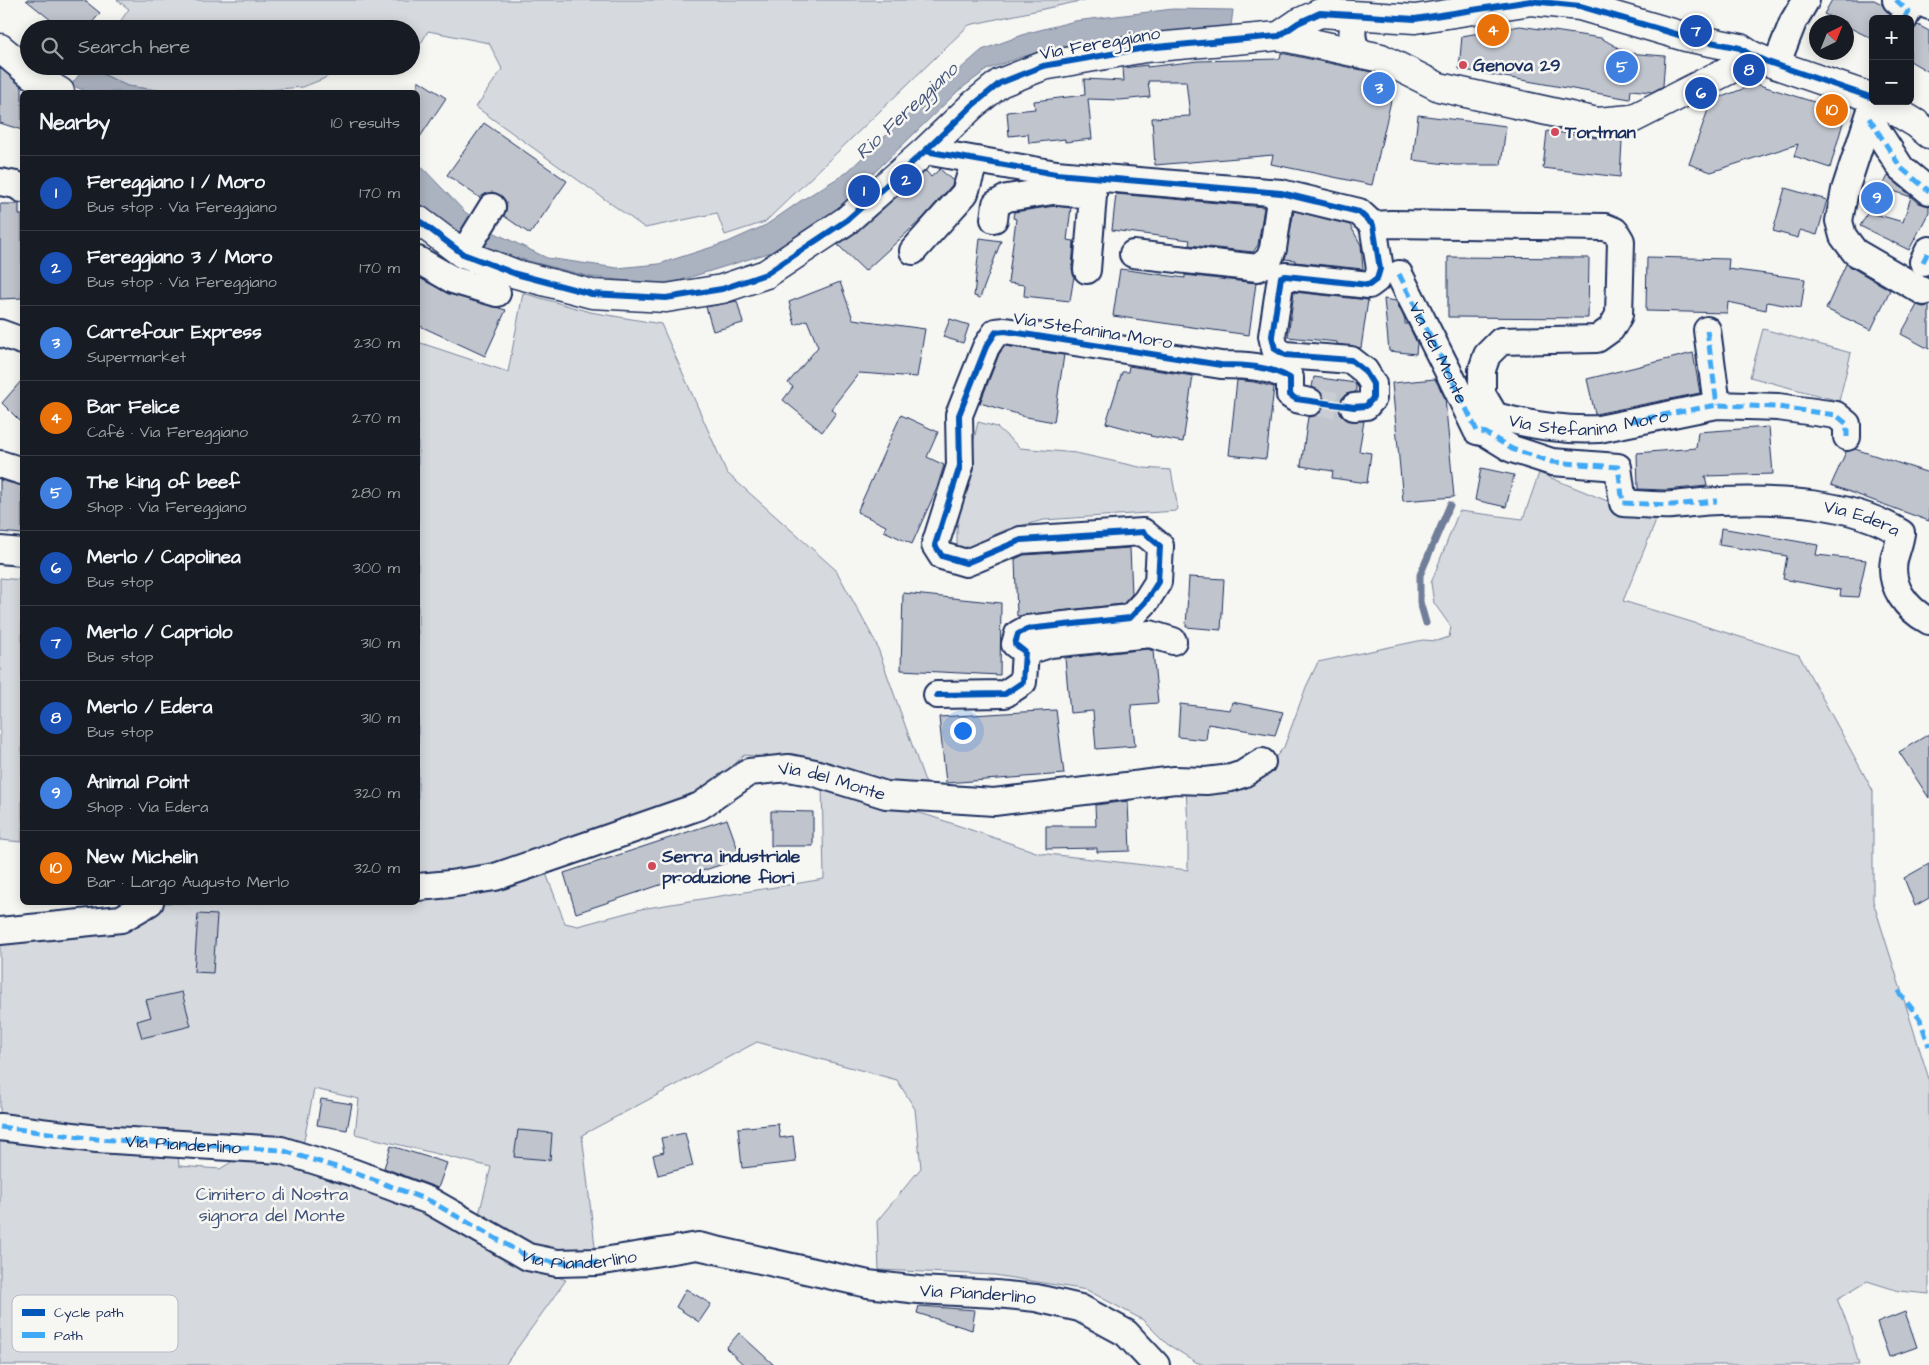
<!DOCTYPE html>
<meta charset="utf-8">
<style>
:root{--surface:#171b24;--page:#20242c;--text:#f1f3f6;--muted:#9ea1a6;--line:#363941;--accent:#1a73e8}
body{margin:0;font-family:"Architects Daughter",sans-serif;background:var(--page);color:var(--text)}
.controls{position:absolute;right:15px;top:15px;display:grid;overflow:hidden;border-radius:8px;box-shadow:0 2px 12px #0003}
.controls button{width:45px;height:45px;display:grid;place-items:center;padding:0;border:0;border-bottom:1px solid var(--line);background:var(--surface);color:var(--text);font:25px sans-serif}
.compass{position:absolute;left:1809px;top:15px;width:45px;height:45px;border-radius:50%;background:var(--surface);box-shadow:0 2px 12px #0003;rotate:43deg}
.you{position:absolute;left:962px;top:730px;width:18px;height:18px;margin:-12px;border:4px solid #fff;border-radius:50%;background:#1a73e8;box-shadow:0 0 0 8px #1a73e833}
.badge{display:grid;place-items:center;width:32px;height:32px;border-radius:50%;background:var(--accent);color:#fff;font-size:16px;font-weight:700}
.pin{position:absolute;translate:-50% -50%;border:2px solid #fff;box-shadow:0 1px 5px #0006}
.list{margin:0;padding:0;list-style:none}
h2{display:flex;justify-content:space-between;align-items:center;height:65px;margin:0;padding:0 20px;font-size:21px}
h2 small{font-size:16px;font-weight:400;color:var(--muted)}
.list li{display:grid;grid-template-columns:32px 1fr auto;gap:15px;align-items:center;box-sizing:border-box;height:75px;padding:0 20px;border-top:1px solid var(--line)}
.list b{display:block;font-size:19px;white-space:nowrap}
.list p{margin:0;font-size:16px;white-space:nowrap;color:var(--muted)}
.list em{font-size:16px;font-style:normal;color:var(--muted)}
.icon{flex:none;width:28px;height:28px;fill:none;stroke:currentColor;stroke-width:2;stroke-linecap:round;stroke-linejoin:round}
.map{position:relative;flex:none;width:1929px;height:1365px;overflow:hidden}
.search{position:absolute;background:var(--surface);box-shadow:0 2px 12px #0003;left:20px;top:20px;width:400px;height:55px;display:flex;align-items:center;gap:12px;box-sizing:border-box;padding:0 18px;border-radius:28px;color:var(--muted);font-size:19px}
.panel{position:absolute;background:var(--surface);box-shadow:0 2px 12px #0003;left:20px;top:90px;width:400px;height:815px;border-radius:8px}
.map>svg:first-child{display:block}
</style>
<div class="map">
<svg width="1929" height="1365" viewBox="0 0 1929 1365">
<rect width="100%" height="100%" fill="#f6f6f2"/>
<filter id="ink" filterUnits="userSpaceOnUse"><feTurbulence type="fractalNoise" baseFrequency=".02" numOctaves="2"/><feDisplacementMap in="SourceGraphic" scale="10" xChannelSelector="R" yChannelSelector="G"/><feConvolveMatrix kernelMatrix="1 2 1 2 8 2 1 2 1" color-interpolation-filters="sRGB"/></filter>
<g filter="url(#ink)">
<g fill="#d6d9dd" stroke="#78849e">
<path d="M117 0H1085L969 25 765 222 725 235 717 213 645 228 476 107 502 69 489 43 428 31 415 54H411V29H115L129 9Z"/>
<path d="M88 66H344L323 79 303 87 243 92H171L127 86Z"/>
<path d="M523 293 590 312 661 324 727 473 836 570 876 643 927 787H886L789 759 744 755 696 801 449 878 418 880V342L508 372Z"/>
<path d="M1763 329 1851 353 1839 401 1750 377Z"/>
<path d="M978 422 997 427 1020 448 1076 453 1144 468 1171 470 1178 509 1176 511 1044 520 1008 529 989 537 974 548 963 550 957 545V529L967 469Z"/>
<path d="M1539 473 1656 521 1623 601 1799 655 1873 791V901L1929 1079V1294L1899 1291 1867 1281 1837 1299 1848 1325 1859 1365H1204L1196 1362 1167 1344 1143 1320 1087 1290 994 1275 879 1270 877 1221 921 1168 915 1109 897 1080 757 1042 582 1135 596 1255 549 1253 477 1222 491 1167 355 1134 359 1099 314 1089 303 1145 0 1117V937L126 923 165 903 418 902V892L544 868 565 923 578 926 641 909 824 879 822 785 930 816 1039 853 1188 870V827L1186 787 1269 765 1284 747 1306 687 1318 662 1423 640 1437 641 1449 637 1451 627 1434 603 1431 583 1459 511 1523 519Z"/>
<path d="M0 578 22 580V842L0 840Z"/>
<path d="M0 1137 178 1155 179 1166 220 1169 236 1159 277 1157 428 1207 550 1274 566 1280 505 1365H0Z"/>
</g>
<g fill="#abb2c0" stroke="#717e99">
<path d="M1173 9 1233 10 1231 26 1061 48 1021 57 988 69 958 91 840 206 804 235 775 251 665 285 591 277 486 250 454 232 418 202V163L465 212 495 233 547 258 617 268 659 264 728 242 766 225 802 200 846 173 910 113 982 50 1028 33 1075 21Z"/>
<path d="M86 66 127 86 171 92H88L71 85Z"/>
</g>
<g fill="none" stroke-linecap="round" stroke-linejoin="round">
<path stroke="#717e99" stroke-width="7" d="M1426 623 1420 602V575L1450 505"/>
</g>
<g fill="#c0c4cd" stroke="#1b2f5e">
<path d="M26 0H84L100 13 87 29H62Z"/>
<path d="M1832 0H1874L1882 4 1890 15 1889 19H1873V39L1846 26V22H1841L1824 14Z"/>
<path d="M1918 25 1929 31V72L1910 61V32Z"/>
<path d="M1520 26 1601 38 1627 53 1665 56 1663 86 1652 92 1631 90 1630 99 1459 69 1462 36Z"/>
<path d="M1281 53 1376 73 1395 83 1372 185 1271 164 1273 155 1155 165 1152 118 1190 116 1186 81H1148L1150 97 1120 100 1088 99 1092 139 1065 142V139L1029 143 1028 134 1009 136 1007 112 1035 109 1034 101 1085 95 1084 79 1124 81 1123 68 1147 65V67L1198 61 1280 59Z"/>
<path d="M0 68 22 87V130L0 123Z"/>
<path d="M418 80 446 98 418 140Z"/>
<path d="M1756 84 1846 112 1830 168 1794 156 1798 144 1711 172 1689 164 1711 101Z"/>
<path d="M1418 115 1506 126 1501 165H1455L1413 160Z"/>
<path d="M484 123 567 181 530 234 504 216 507 207 505 200 500 195 492 192 485 194 480 198 447 175Z"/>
<path d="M1547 131 1622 141 1620 177 1543 168Z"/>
<path d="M940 169 953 181 952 185 923 218 865 271 838 245 857 232 926 171 931 177Z"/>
<path d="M1888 176 1919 203 1929 206V212L1909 250 1860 226 1868 212 1903 222 1911 197 1882 187Z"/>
<path d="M1785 188 1827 200 1817 235 1800 230 1798 238 1773 231Z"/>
<path d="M1116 194 1264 207 1258 245 1253 252 1189 245 1190 240 1112 230Z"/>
<path d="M0 204H19V215H22V298L0 299Z"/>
<path d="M1055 206 1071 208 1067 240 1074 241 1072 269 1074 276 1070 301 1024 296 1025 285 1008 283 1016 219 1013 218 1014 212Z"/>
<path d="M1294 211 1350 225 1361 245 1363 269 1295 262V260L1285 259Z"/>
<path d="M980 238 1001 241 980 298 974 296Z"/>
<path d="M1448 257 1589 258 1588 318 1448 317Z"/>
<path d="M1647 257 1729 259 1728 269 1805 279 1801 308 1767 302 1766 310 1728 302 1727 313 1646 311Z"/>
<path d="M1846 264 1890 290 1871 330 1826 309Z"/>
<path d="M1120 269 1185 278V275L1256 283 1249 335 1113 316Z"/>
<path d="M418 277 449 294 506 310 485 356 418 325Z"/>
<path d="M840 282 853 319 925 329 917 377 859 373 831 409 836 413 822 432 783 400 793 387 788 383 818 347 807 320 795 325 789 302Z"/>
<path d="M1294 292 1368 300 1361 348 1337 344V342L1288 337Z"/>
<path d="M1384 299 1396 301 1405 320V324H1408L1417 343 1416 354 1389 351Z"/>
<path d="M737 301 743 323 713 331 706 307Z"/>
<path d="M1917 305 1923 307 1929 306V349L1901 334Z"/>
<path d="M950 319 969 325 963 343 943 337Z"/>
<path d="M1005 346 1064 355 1054 422 1021 416V415L980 403 999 354Z"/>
<path d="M1693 353 1700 393 1595 414 1587 379Z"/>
<path d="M1129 366 1193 376 1183 442 1150 436 1151 435 1106 423 1122 372H1128Z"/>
<path d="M1314 377 1355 383 1356 386V392L1346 394 1341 400 1339 409 1341 415 1347 420 1364 421 1359 451 1371 453 1367 483 1332 478 1333 471 1301 466 1308 417 1315 416 1321 412 1325 405 1324 398 1320 391 1312 387Z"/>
<path d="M1435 379 1445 398 1454 497 1403 501 1392 383Z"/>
<path d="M22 380V423L2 403Z"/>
<path d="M1237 380 1254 382 1274 387 1266 459 1229 455Z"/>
<path d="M901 415 938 432 927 457 944 465 937 488 912 544 884 531 886 526 857 512Z"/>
<path d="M1769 427 1773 474 1705 476 1707 486 1666 490 1638 489 1637 453 1696 448 1698 432Z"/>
<path d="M1855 449 1929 473V521L1831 485 1846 452Z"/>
<path d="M1481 468 1514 475 1506 507 1475 500Z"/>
<path d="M0 480 22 486V534L0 532Z"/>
<path d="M1721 528 1818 545 1816 555 1866 560 1858 597 1840 596 1841 590 1783 579 1787 556 1719 545Z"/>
<path d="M1130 548 1132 594 1123 604 1017 616 1015 559 1024 555Z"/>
<path d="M1189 577 1224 579 1221 630 1186 627Z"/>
<path d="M903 593 1001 603 1000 675 901 670Z"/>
<path d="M1148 649 1153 651 1158 703 1131 705 1135 746 1096 749 1093 711 1070 713 1065 658Z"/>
<path d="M1232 702 1283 712 1275 735 1208 724 1206 740 1178 737 1180 704 1230 710Z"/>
<path d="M1056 710 1064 774 946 783 939 717Z"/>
<path d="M1929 734V798L1899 752Z"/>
<path d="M1128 801 1130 851 1097 852V848L1046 849V826H1096L1095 805Z"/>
<path d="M771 811 813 812V846H771Z"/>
<path d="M727 819 741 858 576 913 564 873Z"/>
<path d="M1929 864V898L1915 906 1904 878Z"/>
<path d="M198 914 217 915 213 973 194 972Z"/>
<path d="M182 992 191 1026 142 1038 137 1021 151 1017 146 1000Z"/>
<path d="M321 1099 352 1104 347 1130 317 1125Z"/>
<path d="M778 1124 780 1138 793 1136 796 1162 742 1168 738 1128Z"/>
<path d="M518 1130 552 1133 550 1160 514 1157Z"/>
<path d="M685 1133 693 1166 658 1175 653 1155 664 1152 661 1138Z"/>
<path d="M391 1146 447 1163 438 1188 384 1168Z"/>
<path d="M686 1289 711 1304 699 1322 676 1307Z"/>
<path d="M919 1306 975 1310 972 1330 917 1313Z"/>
<path d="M1905 1312 1917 1347 1889 1357 1877 1323Z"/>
<path d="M739 1333 774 1365H744L726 1348Z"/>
</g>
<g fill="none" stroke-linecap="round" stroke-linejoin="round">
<path stroke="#caced4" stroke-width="26" stroke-dasharray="26 13" stroke-linecap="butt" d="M1310 402 1354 407"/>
<defs>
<g id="street">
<path d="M1896 0 1908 11 1904 19"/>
<path d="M1916 0 1929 6"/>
<path d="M1357 15C1351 29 1350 40 1359 53"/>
<path d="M1776 65 1793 22 1806 0"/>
<path d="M1874 101 1845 190 1839 221 1843 236 1855 252 1924 292"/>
<path d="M1869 118 1901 168 1929 191"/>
<path d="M925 151 1056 174 1281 193 1359 212 1373 225 1380 269 1377 279 1369 285 1286 276 1281 277 1272 336 1275 349 1285 355 1351 360 1365 371 1373 384V398L1366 406 1354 407"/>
<path d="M0 182 16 185 22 189"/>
<path d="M1059 192 1093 195 1087 270"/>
<path d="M994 219 996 204 1007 198 1053 191"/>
<path id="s1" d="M1373 225 1391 224 1605 227 1615 231 1621 241 1619 315 1611 329 1597 339 1501 341 1487 355 1482 370V394L1495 416C1530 425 1563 431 1599 429L1717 405 1778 407 1836 415 1847 424V437"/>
<path d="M913 251 965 193 975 160"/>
<path d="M463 254 492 207"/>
<path d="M1133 254 1258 268 1269 259 1273 249 1281 193"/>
<path d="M418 260 453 280 497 293"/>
<path d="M1923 262 1929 250"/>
<path id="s2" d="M1399 274 1450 375 1477 431 1486 433 1512 449 1552 462 1618 467 1623 503C1640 504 1656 506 1673 505 1688 504 1703 501 1719 501 1777 499 1850 501 1901 533 1900 542 1896 551 1894 560 1889 586 1906 609 1929 621"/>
<path d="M1707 330 1717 405"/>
<path d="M0 333 22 341"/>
<path d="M0 464 22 471"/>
<path d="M0 550 22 552"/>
<path d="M1025 652 1050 644 1150 634 1173 641"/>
<path d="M937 695 1005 694 1023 682 1025 652 1015 644 1018 634 1027 629 1130 618 1146 601 1158 582 1160 546 1143 532 1021 540 966 563 942 556 935 545 960 466 959 415 986 347 996 332 1005 331 1221 365C1245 365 1269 366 1290 378V395L1296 399 1310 402"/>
<path id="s3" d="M418 887 450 884 495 877 591 844 700 806 749 772 789 768 815 773 886 795 994 802 1175 780 1206 781 1231 778 1243 774 1262 762"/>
<path d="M0 931 121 919 150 902"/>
<path id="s4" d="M0 1127 97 1139 281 1150 352 1172 430 1201 528 1257 557 1263 597 1262 698 1246 868 1284 918 1290 996 1294 1036 1298 1080 1308 1126 1333 1156 1365"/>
</g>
<g id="secondary">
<path d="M1279 36 1381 58 1439 87 1597 122 1632 119 1741 64 1749 54"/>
<path d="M0 48 31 74 60 92"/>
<path d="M1879 101 1917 124 1929 134"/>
<path d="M418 220 463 254 516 274 592 294 666 298 722 289 766 274 847 220 925 151 973 105 1000 83 1043 66 1145 48 1279 36 1298 23 1320 13 1415 19 1531 1 1580 6 1686 37 1740 48 1749 54 1765 61 1873 98"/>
</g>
</defs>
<use href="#street" stroke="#1b2f5e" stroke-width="30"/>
<use href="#secondary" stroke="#1b2f5e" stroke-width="31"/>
<use href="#street" stroke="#f6f6f2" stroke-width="26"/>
<use href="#secondary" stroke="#f6f6f2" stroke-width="28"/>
<g stroke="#3fa9f5" stroke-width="5" stroke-dasharray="10 5" stroke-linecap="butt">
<path d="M1896 0 1908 11 1904 19"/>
<path d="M1869 118 1901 168 1929 191"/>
<path d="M1923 262 1929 250"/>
<path id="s5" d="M1399 274 1450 375 1477 431 1486 433 1512 449 1552 462 1618 467 1623 503 1672 505 1717 501"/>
<path d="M1707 330 1717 405"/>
<path d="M1631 421 1717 405 1778 407 1836 415 1847 424V437"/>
<path d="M1898 991 1920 1019 1929 1046"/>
<path id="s6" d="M0 1127 97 1139 281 1150 352 1172 430 1201 528 1257 557 1263 597 1262"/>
</g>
<defs>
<g id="cycleway">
<path d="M925 151 1056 174 1281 193 1359 212 1373 225 1380 269 1377 279 1369 285 1286 276 1281 277 1272 336 1275 349 1285 355 1351 360 1365 371 1373 384V398L1366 406 1354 407 1296 399 1290 395V378C1269 366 1245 365 1221 365L1005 331 996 332 986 347 959 415 960 466 935 545 942 556 966 563 1021 540 1143 532 1160 546 1158 582 1146 601 1130 618 1027 629 1018 634 1015 644 1025 652 1023 682 1005 694 937 695"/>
<path d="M418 220 463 254 516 274 592 294 666 298 722 289 766 274 847 220 925 151 973 105 1000 83 1043 66 1145 48 1279 36 1298 23 1320 13 1415 19 1531 1 1580 6 1686 37 1740 48 1749 54 1765 61 1873 98"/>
</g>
</defs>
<use href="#cycleway" stroke="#f6f6f2" stroke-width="9"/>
<use href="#cycleway" stroke="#0057b8" stroke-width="6"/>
</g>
</g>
<g fill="#d1495b" stroke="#f6f6f2" stroke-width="2">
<circle cx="1463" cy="65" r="5"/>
<circle cx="1555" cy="132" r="5"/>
<circle cx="652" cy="866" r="5"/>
</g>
<g text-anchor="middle" stroke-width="5" stroke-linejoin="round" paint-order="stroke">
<g font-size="18" fill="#1b2f5e" stroke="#f6f6f2">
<text transform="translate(1100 43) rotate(-10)" y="6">Via Fereggiano</text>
<text transform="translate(1093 330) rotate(9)" y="6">Via Stefanina Moro</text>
<text dy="6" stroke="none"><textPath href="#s5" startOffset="88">Via del Monte</textPath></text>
<text dy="6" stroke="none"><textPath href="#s1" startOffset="638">Via Stefanina Moro</textPath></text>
<text dy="6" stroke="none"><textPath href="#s2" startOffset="601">Via Edera</textPath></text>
<text dy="6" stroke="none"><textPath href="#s3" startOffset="439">Via del Monte</textPath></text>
<text dy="6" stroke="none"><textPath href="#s6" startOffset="184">Via Pianderlino</textPath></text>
<text dy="6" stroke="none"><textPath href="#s4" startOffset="604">Via Pianderlino</textPath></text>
<text dy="6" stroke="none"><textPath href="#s4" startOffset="1009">Via Pianderlino</textPath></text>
</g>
<g font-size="18" font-weight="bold" fill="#1b2f5e" stroke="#f6f6f2" text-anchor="start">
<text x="1473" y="71">Genova 29</text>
<text x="1565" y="138">Tortman</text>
<text x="662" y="862">Serra industriale<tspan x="662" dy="21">produzione fiori</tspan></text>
</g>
<g font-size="18" fill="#405177" stroke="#f6f6f2">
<text x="272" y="1200">Cimitero di Nostra<tspan x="272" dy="21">signora del Monte</tspan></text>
</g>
<g font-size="19" font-style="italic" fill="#46567b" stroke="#f6f6f2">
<text transform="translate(906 110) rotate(-43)" y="7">Rio Fereggiano</text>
</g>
</g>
<rect x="12" y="1295" width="166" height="57" rx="8" fill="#f6f6f2" stroke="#b4bac6" stroke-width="1"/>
<rect x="22" y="1309" width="23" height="7" fill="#0057b8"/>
<rect x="22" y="1332" width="23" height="6" fill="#3fa9f5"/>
<g font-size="14" fill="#1b2f5e">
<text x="54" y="1317">Cycle path</text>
<text x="54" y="1340">Path</text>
</g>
</svg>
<div class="controls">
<button>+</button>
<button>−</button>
</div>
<svg class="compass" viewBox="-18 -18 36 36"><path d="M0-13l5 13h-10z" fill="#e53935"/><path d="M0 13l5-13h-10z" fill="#9ea1a6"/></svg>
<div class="you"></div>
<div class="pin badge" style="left:864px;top:191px;background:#1a4fb4">1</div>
<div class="pin badge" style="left:906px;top:180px;background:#1a4fb4">2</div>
<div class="pin badge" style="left:1379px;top:88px;background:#3f7fe0">3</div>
<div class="pin badge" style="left:1493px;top:30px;background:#e8710a">4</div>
<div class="pin badge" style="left:1622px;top:67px;background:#3f7fe0">5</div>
<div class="pin badge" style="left:1701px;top:93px;background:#1a4fb4">6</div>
<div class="pin badge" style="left:1696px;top:31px;background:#1a4fb4">7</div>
<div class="pin badge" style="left:1749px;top:70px;background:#1a4fb4">8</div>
<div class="pin badge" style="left:1877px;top:198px;background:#3f7fe0">9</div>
<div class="pin badge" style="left:1832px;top:110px;background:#e8710a">10</div>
<div class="search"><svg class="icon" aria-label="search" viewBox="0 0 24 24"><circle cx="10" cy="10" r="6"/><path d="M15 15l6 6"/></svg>Search here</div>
<section class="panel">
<h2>Nearby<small>10 results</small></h2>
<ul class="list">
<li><span class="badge" style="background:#1a4fb4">1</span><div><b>Fereggiano 1 / Moro</b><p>Bus stop · Via Fereggiano</p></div><em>170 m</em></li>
<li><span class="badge" style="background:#1a4fb4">2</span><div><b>Fereggiano 3 / Moro</b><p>Bus stop · Via Fereggiano</p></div><em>170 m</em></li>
<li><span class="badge" style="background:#3f7fe0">3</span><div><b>Carrefour Express</b><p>Supermarket</p></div><em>230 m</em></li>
<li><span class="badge" style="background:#e8710a">4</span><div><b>Bar Felice</b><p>Café · Via Fereggiano</p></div><em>270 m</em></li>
<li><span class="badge" style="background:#3f7fe0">5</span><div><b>The king of beef</b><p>Shop · Via Fereggiano</p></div><em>280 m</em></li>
<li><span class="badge" style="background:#1a4fb4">6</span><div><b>Merlo / Capolinea</b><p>Bus stop</p></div><em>300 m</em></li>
<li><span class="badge" style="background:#1a4fb4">7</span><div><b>Merlo / Capriolo</b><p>Bus stop</p></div><em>310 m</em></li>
<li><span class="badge" style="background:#1a4fb4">8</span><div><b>Merlo / Edera</b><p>Bus stop</p></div><em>310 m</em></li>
<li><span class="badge" style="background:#3f7fe0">9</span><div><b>Animal Point</b><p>Shop · Via Edera</p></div><em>320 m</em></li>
<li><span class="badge" style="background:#e8710a">10</span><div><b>New Michelin</b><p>Bar · Largo Augusto Merlo</p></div><em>320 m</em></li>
</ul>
</section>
</div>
